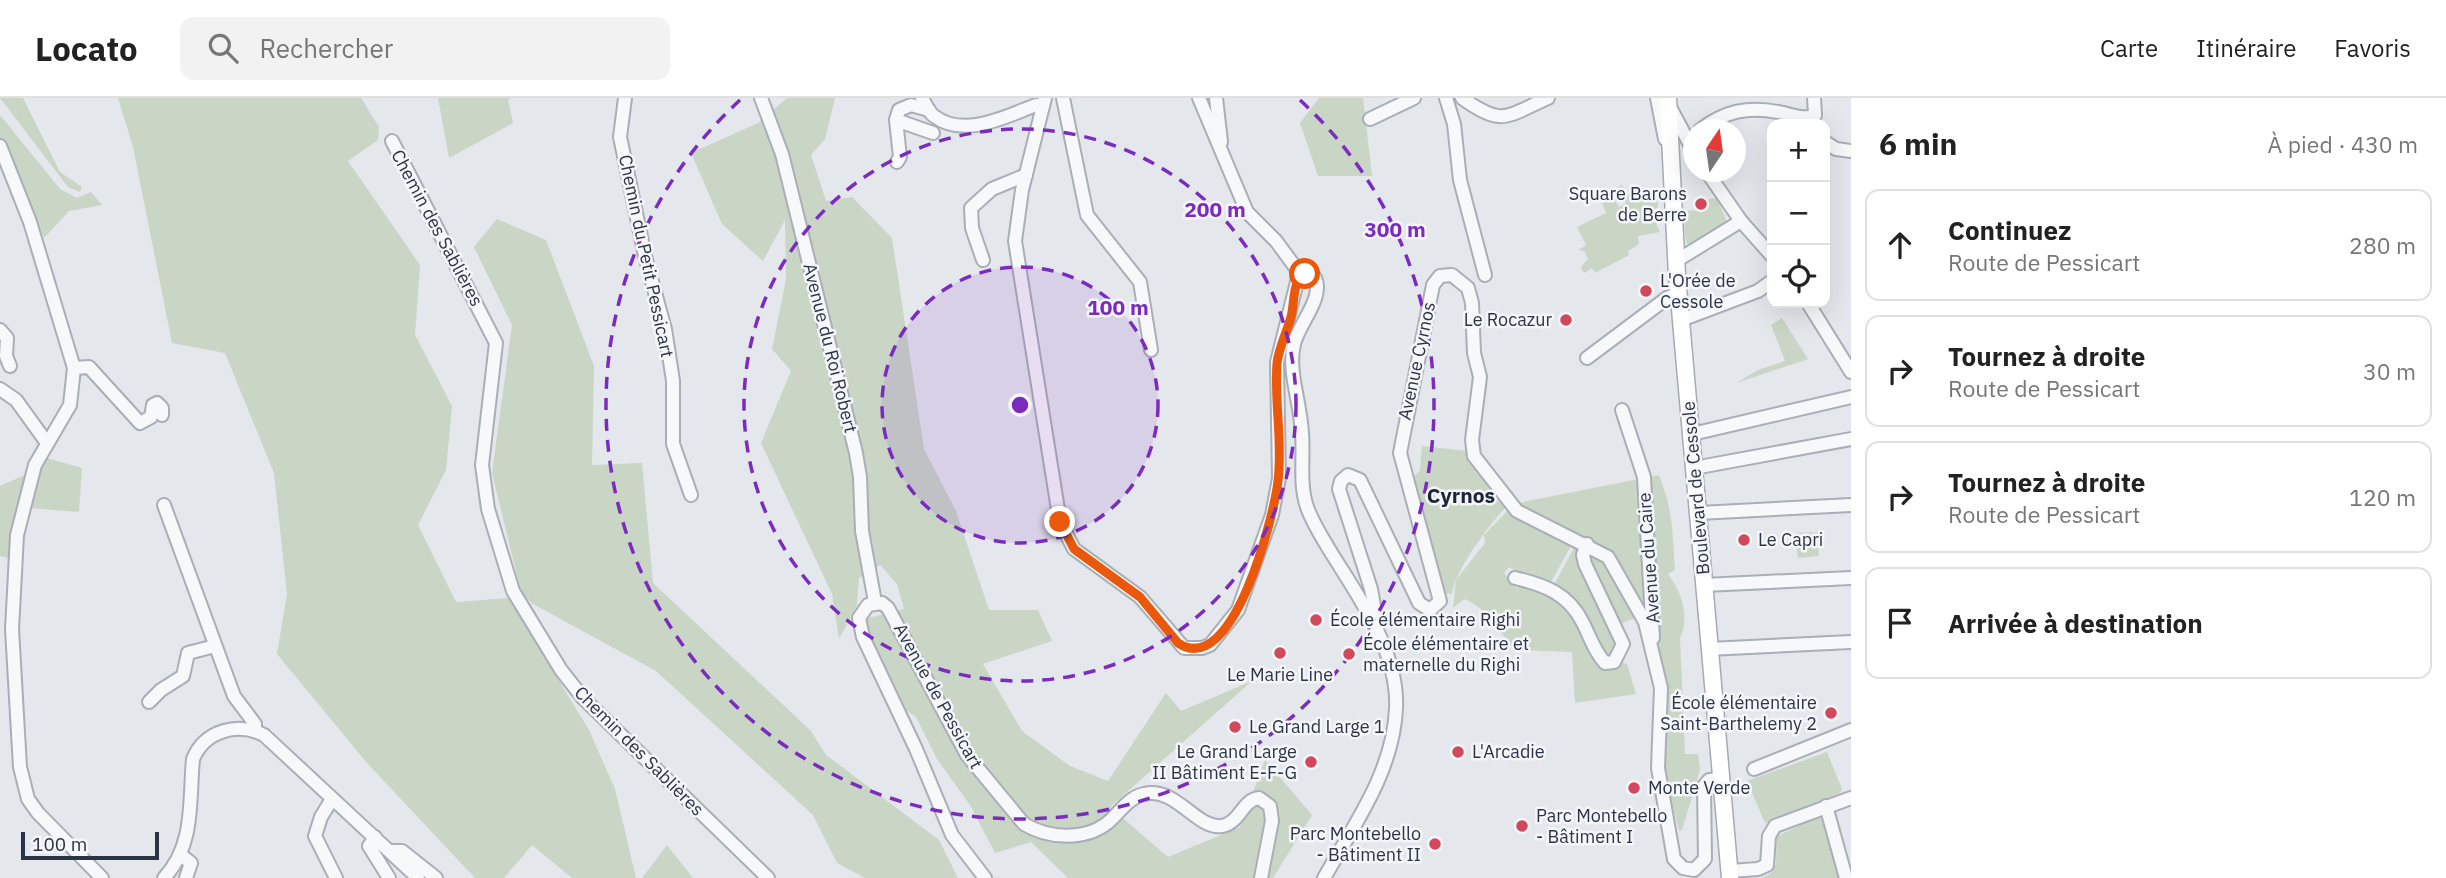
<!DOCTYPE html>
<html lang="fr">
<meta charset="utf-8">
<style>
:root{--surface:#fff;--page:#f2f2f2;--text:#222;--muted:#767676;--line:#e0e0e0}
body{margin:0;font-family:"IBM Plex Sans",sans-serif;background:var(--page);color:var(--text)}
.controls{position:absolute;right:21px;top:21px;display:grid;overflow:hidden;border-radius:14px;box-shadow:0 7px 28px #0002}
.controls button{width:63px;height:63px;display:grid;place-items:center;padding:0;border:0;border-bottom:2px solid var(--line);background:var(--surface);color:var(--text);font:35px sans-serif}
.compass{position:absolute;left:1683px;top:21px;width:63px;height:63px;border-radius:50%;background:var(--surface);box-shadow:0 7px 28px #0002;rotate:13deg}
.scale{position:absolute;left:21px;bottom:18px;width:138px;box-sizing:border-box;padding-left:7px;border:4px solid #2b3445;border-top:0;font-size:19px;line-height:24px;white-space:nowrap;color:#2b3445;-webkit-text-stroke:5px #f4f6f9;paint-order:stroke}
.stop{position:absolute;width:21px;height:21px;margin:-16px;border:5px solid #ea580c;border-radius:50%;background:#fff}
.stop.end{background:#ea580c;border-color:#fff;box-shadow:0 2px 7px #0008}
.list{margin:0;padding:0;list-style:none}
h2{display:flex;justify-content:space-between;align-items:center;height:91px;margin:0;padding:0 28px;font-size:30px}
h2 small{font-size:23px;font-weight:400;color:var(--muted)}
.list li{display:grid;grid-template-columns:46px 1fr auto;gap:21px;align-items:center;box-sizing:border-box;height:112px;margin:0 14px 14px;padding:0 14px;border:2px solid var(--line);border-radius:14px}
.list b{display:block;font-size:26px;white-space:nowrap}
.list p{margin:0;font-size:23px;white-space:nowrap;color:var(--muted)}
.list em{font-size:23px;font-style:normal;color:var(--muted)}
.icon{flex:none;width:38px;height:38px;fill:none;stroke:currentColor;stroke-width:2;stroke-linecap:round;stroke-linejoin:round}
.map{position:relative;flex:none;width:1851px;height:780px;overflow:hidden}
header{display:flex;align-items:center;gap:42px;box-sizing:border-box;height:98px;padding:0 35px;background:var(--surface);border-bottom:2px solid var(--line)}
header strong{font-size:33px}
nav{display:flex;gap:38px;margin-inline-start:auto;font-size:24px}
.search{width:490px;height:63px;background:var(--page);display:flex;align-items:center;gap:18px;box-sizing:border-box;padding:0 24px;border-radius:14px;color:var(--muted);font-size:26px}
main{display:flex}
aside{flex:1;background:var(--surface)}
.map>svg:first-child{display:block}
</style>
<header>
<strong>Locato</strong>
<div class="search"><svg class="icon" aria-label="search" viewBox="0 0 24 24"><circle cx="10" cy="10" r="6"/><path d="M15 15l6 6"/></svg>Rechercher</div>
<nav><a>Carte</a><a>Itinéraire</a><a>Favoris</a></nav>
</header>
<main>
<div class="map">
<svg width="1851" height="780" viewBox="0 0 1851 780">
<rect width="100%" height="100%" fill="#e4e7ec"/>
<g fill="#c9d6c5">
<path d="M0 0H23L60 74 82 89 80 94 68 89Z"/>
<path d="M118 0H361L379 29 378 42 348 63 420 167 415 237 452 308 446 372 418 427 456 504 509 500 589 632 615 691 636 780H572L532 747 504 780H475L367 665 277 556 287 496 274 375 225 255 172 245 133 49Z"/>
<path d="M438 0H511L508 2 513 25 449 60Z"/>
<path d="M787 0H835L825 41 811 57 826 103 852 99 892 140 924 351 956 413 989 512H1038L1052 543 983 566 1022 633 1070 668 1108 683 1166 595 1181 613 1252 583 1110 709 1168 759 1240 729 1265 662 1312 717 1273 780H1068L1031 744 995 755 970 707 937 661 916 619 899 607 866 532 868 520 904 511 897 486 880 467 859 480 857 507 839 541 832 496 761 345 791 273 772 251 786 181 785 122 763 163 722 126 691 55 758 25Z"/>
<path d="M1319 0H1363L1372 78H1318L1300 25Z"/>
<path d="M0 17 60 91 77 100 91 94 102 107 69 113 44 140 12 58 0 39Z"/>
<path d="M1622 87 1625 92 1613 99 1619 109 1626 105 1623 100 1631 95 1637 99 1657 91 1658 109 1651 114 1660 134 1638 138 1639 146 1628 153 1629 157 1595 175 1592 170 1584 175 1581 169 1588 161 1584 153 1579 152 1586 147 1577 129 1606 115 1602 105 1612 101 1609 94Z"/>
<path d="M1717 100 1727 124 1691 148 1686 145 1683 113 1700 112 1699 103Z"/>
<path d="M497 121 546 142 594 268 592 367 642 365 653 485 811 633 826 657 939 742 958 780H865L837 765 813 717 656 573 533 506 521 494 492 375 512 227 474 149Z"/>
<path d="M1782 220 1808 261 1736 285 1758 272 1785 263 1771 227Z"/>
<path d="M1422 348 1467 353C1465 369 1477 371 1486 379 1493 387 1499 399 1506 409 1490 425 1454 474 1452 496L1444 495 1413 380 1420 372Z"/>
<path d="M43 359 82 370 79 414 18 409 8 460 0 458V388L36 372Z"/>
<path d="M1659 377C1674 416 1672 433 1675 472L1668 476C1682 495 1690 518 1680 540L1685 656H1698L1700 672 1682 732 1679 733 1662 663 1667 601 1660 568 1647 415 1654 414 1649 379Z"/>
<path d="M1634 382 1639 384 1651 534 1605 450 1521 411 1518 405Z"/>
<path d="M1509 411 1573 444 1550 486 1521 477 1509 469 1504 475 1517 491 1521 484 1566 506 1614 568 1622 564 1627 566 1636 596 1575 605 1572 554 1514 552C1500 534 1486 509 1464 501L1453 510 1456 482 1485 445 1484 437Z"/>
<path d="M1818 434 1819 458 1798 460 1795 435Z"/>
<path d="M1576 446 1580 449 1617 543 1610 562 1554 487Z"/>
<path d="M1590 452 1606 465 1637 519 1618 527 1587 459Z"/>
<path d="M1827 654 1842 691 1840 695 1765 725 1747 683Z"/>
<path d="M1818 719 1822 721 1838 780H1760C1783 775 1774 755 1777 738Z"/>
<path d="M667 747 693 780H642Z"/>
</g>
<g fill="none" stroke-linecap="round" stroke-linejoin="round">
<defs>
<g id="minor">
<path d="M625 0 620 39 645 158 665 231 673 283V346L691 397"/>
<path d="M761 0 782 56 856 355 860 379 862 433 875 504"/>
<path d="M922 0C925 5 929 15 934 18 964 41 1007 18 1036 7L1043 8"/>
<path d="M1045 0 1022 92 1015 143 1060 424 1074 451 1140 499 1184 550H1202L1210 547 1238 512 1272 417 1279 380 1277 264 1298 180 1305 176 1314 178C1326 198 1299 225 1294 246 1291 258 1292 271 1294 283 1297 301 1301 318 1302 335 1304 360 1299 386 1307 409 1313 426 1323 441 1332 456 1360 501 1399 555 1396 611 1393 674 1354 727 1324 780"/>
<path d="M1063 0 1087 117 1140 184 1151 252"/>
<path d="M1199 0 1247 114 1276 143 1301 177"/>
<path d="M1216 0 1221 44"/>
<path d="M1446 0 1454 26 1460 82 1485 177"/>
<path d="M1462 0C1503 29 1505 19 1548 0"/>
<path d="M1657 0 1665 41"/>
<path d="M1671 11 1694 54"/>
<path d="M1370 21 1414 0"/>
<path d="M896 22 933 35"/>
<path d="M1700 32C1725 13 1748 8 1778 14 1791 16 1803 23 1815 17L1814 0"/>
<path d="M392 43 496 245 482 367 488 411 513 493 561 572 583 600 768 780"/>
<path d="M1825 44 1836 51 1851 53"/>
<path d="M0 48 30 124 74 270 70 307 35 367 17 437 12 531 20 669 28 701 38 715 102 780"/>
<path d="M897 64 900 59 896 22 899 12 911 7 929 12"/>
<path d="M1707 74 1741 123 1772 158"/>
<path d="M983 162 972 130 971 110 992 91 1026 77"/>
<path d="M1676 163 1741 123"/>
<path d="M1808 205 1851 274"/>
<path d="M1681 222 1758 193 1772 183"/>
<path d="M0 232 7 240 6 258 10 268"/>
<path d="M1587 260 1667 200 1679 195"/>
<path d="M74 270 89 269 140 325 151 319 153 307 157 305 162 310V317"/>
<path d="M0 291 16 302 47 345"/>
<path d="M1622 312 1644 379 1653 540"/>
<path d="M1692 336 1851 299"/>
<path d="M1694 370 1851 341"/>
<path d="M164 407 234 598 255 626V632"/>
<path d="M1699 415 1851 407"/>
<path d="M1515 480C1545 487 1569 496 1583 525 1590 539 1594 553 1605 565L1614 564 1623 546 1585 466 1583 457 1587 446"/>
<path d="M1704 487 1851 480"/>
<path d="M1370 520 1375 513 1371 491 1339 391 1341 383 1348 377 1360 382 1419 505 1430 512 1440 503 1400 355 1433 187 1440 178 1452 177 1468 190 1472 205 1474 255 1480 279 1472 342 1474 358 1517 413 1608 459 1645 524 1661 590 1658 670 1674 761 1683 770 1694 772 1705 761 1704 688 1709 682 1721 681"/>
<path d="M1709 551 1851 544"/>
<path d="M149 604 161 592 183 578 188 555 215 548"/>
<path d="M1754 671 1851 632"/>
<path d="M332 701 321 719 315 738 336 780"/>
<path d="M1826 708 1846 780"/>
<path d="M375 739 369 748 389 780"/>
<path d="M391 753H402L436 780"/>
<path d="M181 757 191 765 186 780"/>
<path d="M1730 773 1758 771 1767 767 1769 738 1775 728 1851 700"/>
<path d="M164 780C195 747 189 703 193 661 205 632 238 624 264 637L418 780"/>
<path d="M985 780 952 737 916 651 863 539 859 520 868 507 882 505 888 510 967 657 1024 726C1047 740 1083 743 1106 726 1118 717 1128 699 1144 696 1176 688 1197 732 1222 728 1240 725 1242 702 1259 700L1270 708 1272 723 1261 780"/>
</g>
<path id="major" d="M1668 0 1677 177 1730 780"/>
</defs>
<use href="#minor" stroke="#a9aeb7" stroke-width="16"/>
<use href="#major" stroke="#a3abb8" stroke-width="19"/>
<use href="#minor" stroke="#f7f8fa" stroke-width="12"/>
<use href="#major" stroke="#fff" stroke-width="16"/>
</g>
<g fill="none" stroke-linecap="round" stroke-linejoin="round">
<path stroke="#ea580c" stroke-width="9" d="M1060 424 1074 451 1140 499 1178 545C1233 582 1274 418 1278 383 1283 344 1274 304 1277 265 1279 249 1287 234 1291 219 1294 207 1293 193 1298 182 1300 177 1300 178 1305 176"/>
</g>
<circle cx="1020" cy="307" r="138" fill="#7b2cbf" fill-opacity=".12"/>
<g fill="none" stroke="#7b2cbf" stroke-width="3.5" stroke-dasharray="12 9">
<circle cx="1020" cy="307" r="138"/>
<circle cx="1020" cy="307" r="276"/>
<path d="M1300 2A414 414 0 1 1 740 2"/>
</g>
<g fill="#d1495b" stroke="#f4f6f9" stroke-width="2.5">
<circle cx="1701" cy="106" r="7"/>
<circle cx="1646" cy="193" r="7"/>
<circle cx="1566" cy="222" r="7"/>
<circle cx="1744" cy="442" r="7"/>
<circle cx="1316" cy="522" r="7"/>
<circle cx="1280" cy="555" r="7"/>
<circle cx="1349" cy="556" r="7"/>
<circle cx="1831" cy="615" r="7"/>
<circle cx="1235" cy="629" r="7"/>
<circle cx="1458" cy="654" r="7"/>
<circle cx="1311" cy="664" r="7"/>
<circle cx="1634" cy="690" r="7"/>
<circle cx="1522" cy="728" r="7"/>
<circle cx="1435" cy="746" r="7"/>
</g>
<g text-anchor="middle" stroke-width="5" stroke-linejoin="round" paint-order="stroke">
<g font-size="18" fill="#2b3445" stroke="#f4f6f9" text-anchor="start">
<text x="1687" y="102" text-anchor="end">Square Barons<tspan x="1687" dy="21">de Berre</tspan></text>
<text x="1660" y="189">L'Orée de<tspan x="1660" dy="21">Cessole</tspan></text>
<text x="1552" y="228" text-anchor="end">Le Rocazur</text>
<text x="1758" y="448">Le Capri</text>
<text x="1330" y="528">École élémentaire Righi</text>
<text x="1363" y="552">École élémentaire et<tspan x="1363" dy="21">maternelle du Righi</tspan></text>
<text x="1280" y="583" text-anchor="middle">Le Marie Line</text>
<text x="1817" y="611" text-anchor="end">École élémentaire<tspan x="1817" dy="21">Saint-Barthelemy 2</tspan></text>
<text x="1249" y="635">Le Grand Large 1</text>
<text x="1297" y="660" text-anchor="end">Le Grand Large<tspan x="1297" dy="21">II Bâtiment E-F-G</tspan></text>
<text x="1472" y="660">L'Arcadie</text>
<text x="1648" y="696">Monte Verde</text>
<text x="1536" y="724">Parc Montebello<tspan x="1536" dy="21">- Bâtiment I</tspan></text>
<text x="1421" y="742" text-anchor="end">Parc Montebello<tspan x="1421" dy="21">- Bâtiment II</tspan></text>
</g>
<g font-size="18" fill="#2b3445" stroke="#f4f6f9">
<text transform="translate(437 130) rotate(62)" y="6">Chemin des Sablières</text>
<text transform="translate(646 158) rotate(78)" y="6">Chemin du Petit Pessicart</text>
<text transform="translate(830 250) rotate(76)" y="6">Avenue du Roi Robert</text>
<text transform="translate(1417 263) rotate(-78)" y="6">Avenue Cyrnos</text>
<text transform="translate(1696 390) rotate(-95)" y="6">Boulevard de Cessole</text>
<text transform="translate(1649 460) rotate(-94)" y="6">Avenue du Caire</text>
<text transform="translate(938 598) rotate(61)" y="6">Avenue de Pessicart</text>
<text transform="translate(639 653) rotate(45)" y="6">Chemin des Sablières</text>
</g>
<g font-size="21" font-weight="bold" fill="#1d2536" stroke="#f4f6f9">
<text x="1461" y="405">Cyrnos</text>
</g>
</g>
<circle cx="1020" cy="307" r="10" fill="#7b2cbf" stroke="#f4f6f9" stroke-width="3.5"/>
<g font-size="21" text-anchor="middle" font-weight="bold" fill="#7b2cbf" stroke="#f4f6f9" stroke-width="5" stroke-linejoin="round" paint-order="stroke">
<text x="1215" y="119">200 m</text>
<text x="1395" y="139">300 m</text>
<text x="1118" y="217">100 m</text>
</g>
</svg>
<div class="controls">
<button>+</button>
<button>−</button>
<button><svg class="icon" aria-label="locate" viewBox="0 0 24 24"><circle cx="12" cy="12" r="6"/><path d="M12 2v4M12 18v4M2 12h4M18 12h4"/></svg></button>
</div>
<svg class="compass" viewBox="-18 -18 36 36"><path d="M0-13l5 13h-10z" fill="#e53935"/><path d="M0 13l5-13h-10z" fill="#767676"/></svg>
<div class="scale">100 m</div>
<div class="stop" style="left:1305px;top:176px"></div>
<div class="stop end" style="left:1060px;top:424px"></div>
</div>
<aside>
<h2>6 min<small>À pied · 430 m</small></h2>
<ul class="list">
<li><svg class="icon" aria-label="ahead" viewBox="0 0 24 24"><path d="M12 20V5M6 11l6-6 6 6"/></svg><div><b>Continuez</b><p>Route de Pessicart</p></div><em>280 m</em></li>
<li><svg class="icon" aria-label="right" viewBox="0 0 24 24"><path d="M7 20v-9h11M14 6l5 5-5 5"/></svg><div><b>Tournez à droite</b><p>Route de Pessicart</p></div><em>30 m</em></li>
<li><svg class="icon" aria-label="right" viewBox="0 0 24 24"><path d="M7 20v-9h11M14 6l5 5-5 5"/></svg><div><b>Tournez à droite</b><p>Route de Pessicart</p></div><em>120 m</em></li>
<li><svg class="icon" aria-label="arrive" viewBox="0 0 24 24"><path d="M6 21V4h12l-3 4 3 4H6"/></svg><div><b>Arrivée à destination</b></div></li>
</ul>
</aside>
</main>
